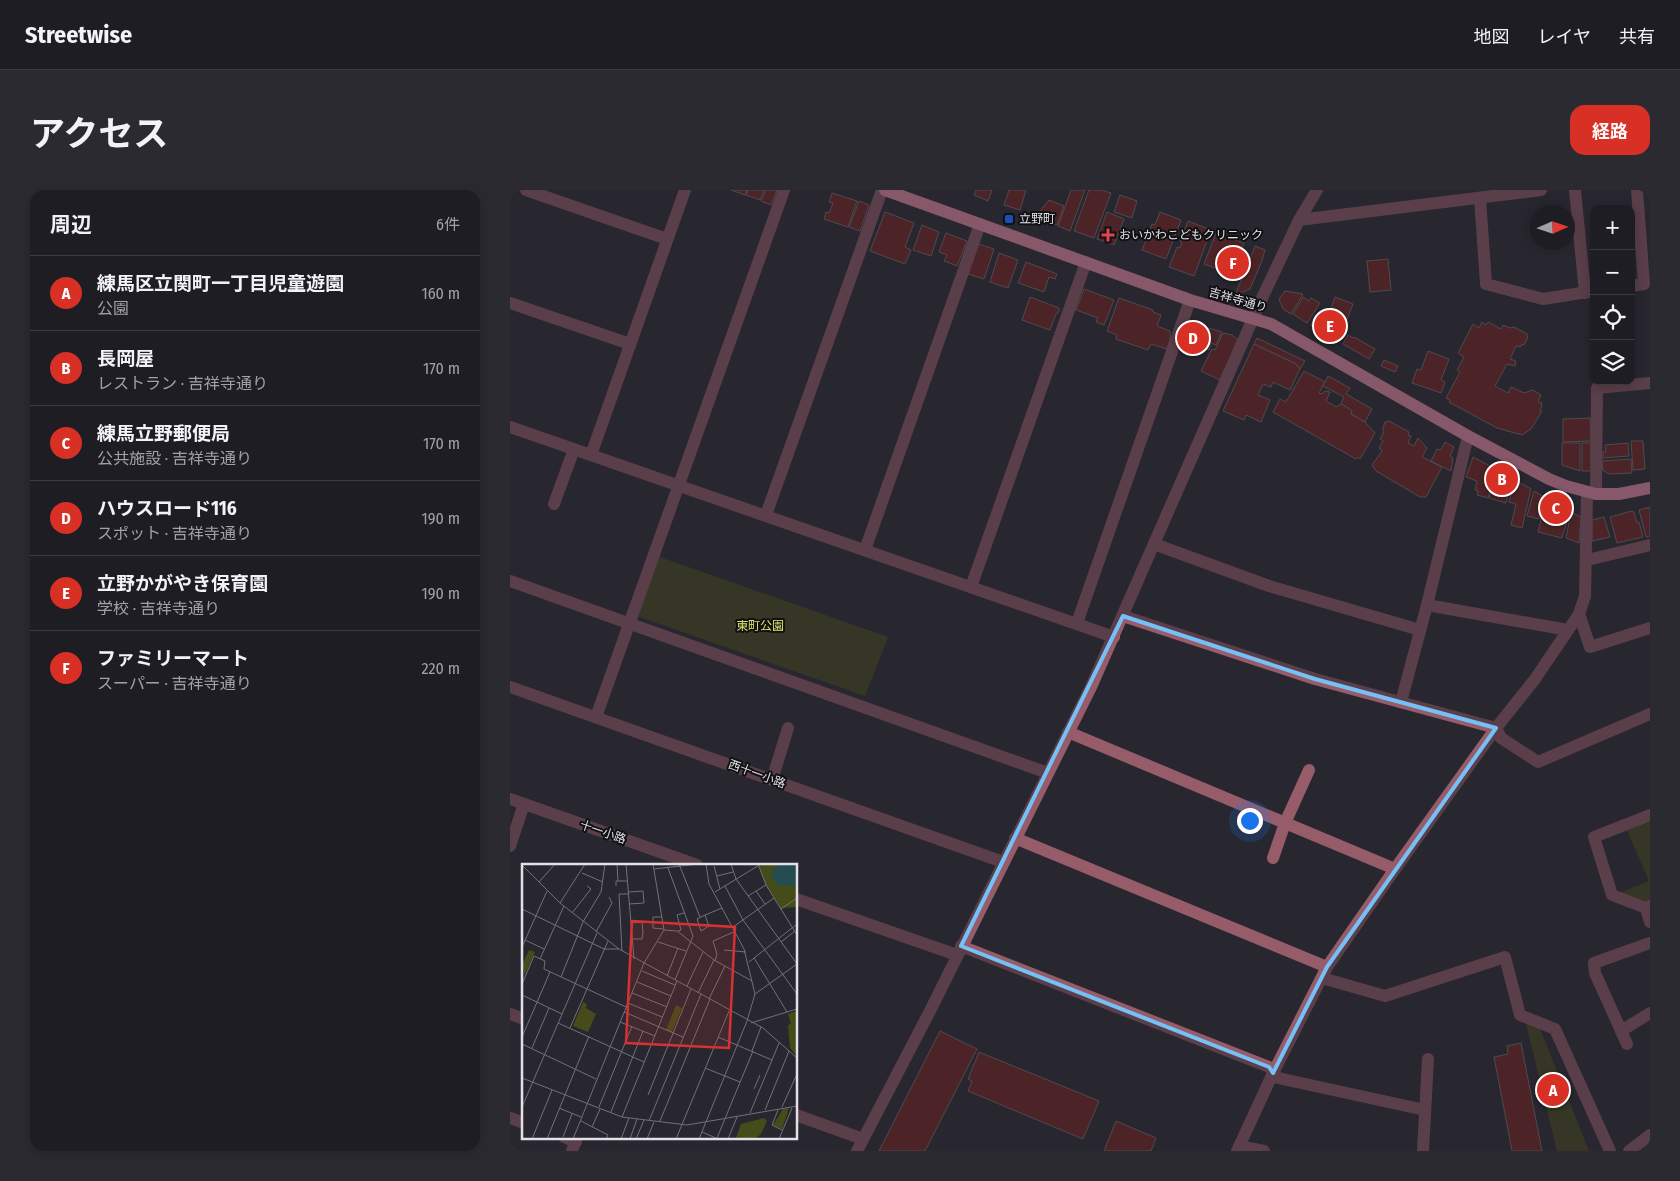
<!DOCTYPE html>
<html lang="ja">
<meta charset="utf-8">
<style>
:root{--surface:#1e1d23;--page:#2b2a30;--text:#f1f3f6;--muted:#a1a2a6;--line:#3c3b41;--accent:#d93025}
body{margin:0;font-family:"Fira Sans Condensed","Noto Sans JP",sans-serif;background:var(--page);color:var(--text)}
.controls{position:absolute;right:15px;top:15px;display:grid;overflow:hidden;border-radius:10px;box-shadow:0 2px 12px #0003}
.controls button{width:45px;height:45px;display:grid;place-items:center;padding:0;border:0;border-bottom:1px solid var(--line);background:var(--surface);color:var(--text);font:25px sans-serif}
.compass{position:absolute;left:1020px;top:15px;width:45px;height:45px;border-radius:50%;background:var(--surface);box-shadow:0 2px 12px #0003;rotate:87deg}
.you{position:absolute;left:739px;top:630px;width:18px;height:18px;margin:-12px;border:4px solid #fff;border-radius:50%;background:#1a73e8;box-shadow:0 0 0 8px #1a73e833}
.badge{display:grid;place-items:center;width:32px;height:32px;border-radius:50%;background:var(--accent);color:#fff;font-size:16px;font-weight:700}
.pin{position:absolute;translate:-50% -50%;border:2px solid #fff;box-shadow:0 1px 5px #0006}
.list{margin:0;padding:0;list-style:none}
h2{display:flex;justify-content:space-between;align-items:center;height:65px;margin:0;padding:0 20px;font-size:21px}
h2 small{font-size:16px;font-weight:400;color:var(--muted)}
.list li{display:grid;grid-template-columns:32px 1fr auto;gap:15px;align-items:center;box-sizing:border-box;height:75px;padding:0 20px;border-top:1px solid var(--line)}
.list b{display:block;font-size:19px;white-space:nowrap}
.list p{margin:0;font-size:16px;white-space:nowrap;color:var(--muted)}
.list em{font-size:16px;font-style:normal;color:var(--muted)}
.icon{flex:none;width:28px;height:28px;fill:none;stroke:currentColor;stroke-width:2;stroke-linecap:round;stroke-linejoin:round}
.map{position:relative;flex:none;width:1140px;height:961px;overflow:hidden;border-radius:15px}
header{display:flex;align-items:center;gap:30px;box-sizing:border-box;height:70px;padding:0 25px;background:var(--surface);border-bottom:1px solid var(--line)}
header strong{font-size:24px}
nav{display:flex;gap:28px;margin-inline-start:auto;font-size:18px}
.intro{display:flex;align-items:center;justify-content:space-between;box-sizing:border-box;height:120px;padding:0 30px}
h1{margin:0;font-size:35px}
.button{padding:12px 22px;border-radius:15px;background:var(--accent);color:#fff;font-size:18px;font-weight:700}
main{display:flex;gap:30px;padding:0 30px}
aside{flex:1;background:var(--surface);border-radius:15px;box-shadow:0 2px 12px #0003}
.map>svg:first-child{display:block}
</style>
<header>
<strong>Streetwise</strong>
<nav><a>地図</a><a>レイヤ</a><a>共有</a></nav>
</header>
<div class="intro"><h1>アクセス</h1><a class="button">経路</a></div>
<main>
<aside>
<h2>周辺<small>6件</small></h2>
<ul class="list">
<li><span class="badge">A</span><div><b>練馬区立関町一丁目児童遊園</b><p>公園</p></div><em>160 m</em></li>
<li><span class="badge">B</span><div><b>長岡屋</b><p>レストラン · 吉祥寺通り</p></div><em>170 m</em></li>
<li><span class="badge">C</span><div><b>練馬立野郵便局</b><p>公共施設 · 吉祥寺通り</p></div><em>170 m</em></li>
<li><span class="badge">D</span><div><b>ハウスロード116</b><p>スポット · 吉祥寺通り</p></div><em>190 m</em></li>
<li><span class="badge">E</span><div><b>立野かがやき保育園</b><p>学校 · 吉祥寺通り</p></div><em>190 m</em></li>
<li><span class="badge">F</span><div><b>ファミリーマート</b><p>スーパー · 吉祥寺通り</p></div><em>220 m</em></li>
</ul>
</aside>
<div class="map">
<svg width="1140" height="961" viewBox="0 0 1140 961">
<rect width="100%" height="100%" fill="#28272f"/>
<g fill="#454b19">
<path d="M144 365 378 447 355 506 121 424Z"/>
<path d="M1140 632V711L1137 712 1109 703 1139 691 1117 640Z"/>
<path d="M1015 830 1030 839 1079 961H1047Z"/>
</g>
<g fill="#782320" stroke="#7f7473">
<path d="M221 0H237L235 5Z"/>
<path d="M238 0H254L250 10 236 5Z"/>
<path d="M256 0H267L261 15 251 11Z"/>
<path d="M466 0H482L478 11 464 5Z"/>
<path d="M499 0H516L510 20 494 15Z"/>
<path d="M561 0H575L560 41 548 36Z"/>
<path d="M579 0H592L601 3 584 48 564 41Z"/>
<path d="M322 3 347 11 338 37 314 29 316 22 319 23 323 13 319 12Z"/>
<path d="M610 5 627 11 622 28 604 22Z"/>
<path d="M539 10 554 16 547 35 533 30 535 24 529 22Z"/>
<path d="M349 11 359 15 350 41 339 37Z"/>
<path d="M375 22 404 33 395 57 401 60 395 74 360 61Z"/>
<path d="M597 22 614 29 604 55 587 49Z"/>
<path d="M650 22 671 30 656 69 632 60 642 34 645 35Z"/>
<path d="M678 31 701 40 684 86 659 77 667 57 670 58 672 52 670 51Z"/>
<path d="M412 35 429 42 421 66 403 60Z"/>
<path d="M436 43 457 51 447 76 434 71 437 65 429 62Z"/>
<path d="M706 43 734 53 729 64 734 66 733 70 737 71 731 85 726 83 729 76 726 75 723 85 694 74Z"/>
<path d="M468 54 484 59 474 89 458 84Z"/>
<path d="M745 56 755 60 752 71 740 99 728 104 726 103Z"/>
<path d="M489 63 508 70 498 98 480 92Z"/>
<path d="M878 69 881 100 860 102 857 71Z"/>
<path d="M516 72 547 84 545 89 539 87 534 102 508 93Z"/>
<path d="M574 99 604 110 594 135 586 132 588 128 566 120Z"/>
<path d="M775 101 793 104 781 124 773 119 769 109Z"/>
<path d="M520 107 549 118V122L546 124 540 140 512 130Z"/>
<path d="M793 107 799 111 801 108 810 113 797 133 783 124Z"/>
<path d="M825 107 843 114 830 147 807 140 801 136 804 128 807 129 810 121 819 124Z"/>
<path d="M609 108 643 120V122L651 125 647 136 660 141V150L657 159 641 154 638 160 606 149 607 145 597 141Z"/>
<path d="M680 131 696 137 691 152 701 155 699 160 673 151 676 138Z"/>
<path d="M972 132 976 135 978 132 991 139 993 135 1000 138 1004 137 1017 144V146L1018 147 1014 155 1012 154 1011 157 1006 156 1000 169 1006 171 1005 176 997 174 985 196 998 203 1001 197 1014 203 1023 200 1031 205 1028 211 1032 213 1031 215 1032 216 1030 220 1032 221 1021 239 1012 245 987 238 939 212 940 210 936 208 950 182 947 180 954 167 948 163 963 134 969 138Z"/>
<path d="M699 138 712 142 706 155 693 151Z"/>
<path d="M713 143 722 145 728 150 710 190 691 181 702 159 705 160Z"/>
<path d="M838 145 843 148 844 147 865 159 859 169 833 154Z"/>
<path d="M747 148 795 171 790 179 786 174 744 154Z"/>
<path d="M744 154 786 174 790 179 780 200 763 192 761 197 753 194 748 205 760 210 751 232 736 225 734 230 713 221Z"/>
<path d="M918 161 939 169 931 190 935 192 931 203 902 193 907 179 911 180Z"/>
<path d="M874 170 888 176 885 182 871 176Z"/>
<path d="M794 181 815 192 809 203 812 204 815 201 820 202 816 211 826 217 831 214 840 219 842 221 841 224 855 232 865 243 850 269 848 267 846 269 763 222 770 209 776 212Z"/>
<path d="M818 186 840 198 836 204 862 219 855 232 841 224 842 221 840 219 831 214 834 207 813 196Z"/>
<path d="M1080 228 1081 251 1053 252V229Z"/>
<path d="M879 231 899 242 898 245 901 246 898 253 904 256 908 248 917 258 912 267 932 277 916 307H910L866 281 862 275 872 261 869 258 873 251 870 249 873 244V238L875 232Z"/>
<path d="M1121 251H1133L1135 279 1123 280Z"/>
<path d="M935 252 944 257 940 266 943 268 941 281 921 271 927 259 931 260Z"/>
<path d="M1052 253H1070V281L1052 275Z"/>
<rect x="1072" y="253" width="9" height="28"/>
<path d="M1118 253 1119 266 1093 268V262H1096L1095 255Z"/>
<path d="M963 267 986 279 978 308 967 305 968 301 965 300 967 291 956 287Z"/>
<path d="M1121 269 1122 283 1099 284 1093 280 1092 271Z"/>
<path d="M987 280 1002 288 996 313 979 308Z"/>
<path d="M1007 291 1021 299 1012 338 1001 335 1006 314 999 312 1002 300 1004 301Z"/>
<path d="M1024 301 1034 307 1029 329 1017 326Z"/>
<path d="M1037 309 1057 319 1055 330 1035 319Z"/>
<path d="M1140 317V346L1136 347 1129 320Z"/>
<path d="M1034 318 1057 331 1052 348 1028 342Z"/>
<path d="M1122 321 1124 322 1127 333 1129 332 1133 347 1107 353 1100 327Z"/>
<path d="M1061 322 1071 327 1069 353 1056 348Z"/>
<path d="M1094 327 1100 347 1082 351V330Z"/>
<path d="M430 841 467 859 415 961H369Z"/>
<path d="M1011 853 1032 961H1002L984 867 998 864 997 856Z"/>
<path d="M469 862 589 911 573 949 458 901 462 891 458 889Z"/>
<path d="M606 931 646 948 641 961H594Z"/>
</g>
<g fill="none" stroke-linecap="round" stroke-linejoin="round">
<g stroke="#975c6a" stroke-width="12">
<path d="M16 0 157 49"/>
<path d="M1065 0 1075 103"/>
<path d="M970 8 976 94 1033 109 1084 101"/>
<path d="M789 30 1031 0"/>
<path d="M1121 96 1134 94 1127 0"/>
<path d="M0 113 120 154"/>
<path d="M0 237 604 447"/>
<path d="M81 265 175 0"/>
<path d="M1086 304 1087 198 1140 193"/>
<path d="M44 314 64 259"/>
<path d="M256 325 372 0"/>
<path d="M644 354 759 396 910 440"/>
<path d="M355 360 470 34"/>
<path d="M1077 370 1140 355"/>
<path d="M0 391 538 583"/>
<path d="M461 397 576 72"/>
<path d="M917 415 1058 440"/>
<path d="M1069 424 1080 457 1140 438"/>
<path d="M613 426 805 489 986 538 991 548 1028 572 1140 524"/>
<path d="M567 433 680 110"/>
<path d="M0 497 493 672"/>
<path d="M891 512 917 415 958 246"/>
<path d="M86 527 274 0"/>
<path d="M558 542 885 679"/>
<path d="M262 590 278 538"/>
<path d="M0 609 187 675"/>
<path d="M1140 625 1084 647 1102 705 1136 718 1140 716"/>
<path d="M505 648 817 777"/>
<path d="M0 656 14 614"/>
<path d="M763 668 775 633 799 580"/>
<path d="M286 709 447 765"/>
<path d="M1136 718 1140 732"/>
<path d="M451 756 759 877 768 888 915 920"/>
<path d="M812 788 875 806 995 767 1010 825 1045 839 1100 961"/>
<path d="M0 824 14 829"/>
<path d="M1111 841 1140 823"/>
<path d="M1117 854 1085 783 1084 773 1140 753"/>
<path d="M286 925 353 949"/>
<path d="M0 928 14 933"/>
<path d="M54 947 66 952"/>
<path d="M729 956 754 961"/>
<path d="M62 961 67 947"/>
<path d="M347 961 421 819 581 497 752 108 789 30 807 0"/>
<path d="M727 961 763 883 817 777 885 679 986 538 1025 489 1069 424 1075 406 1077 303"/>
<path d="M913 961 918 869"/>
<path d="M1119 961 1140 945"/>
</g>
<path stroke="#f996af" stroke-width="12" d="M375 0 680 110 761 134 958 246 1039 289 1056 296 1086 304H1109L1140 298"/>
</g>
<path d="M0 0H1140V961H0ZM613 426 805 489 986 538 817 777 763 883 759 877 451 756Z" fill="#28272f" fill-opacity=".55" fill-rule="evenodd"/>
<path fill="none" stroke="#75c0f6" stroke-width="4" stroke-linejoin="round" d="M613 426 805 489 986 538 817 777 763 883 759 877 451 756Z"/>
<rect fill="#1a4fb4" stroke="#111114" stroke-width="2" x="494" y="24" width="10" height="10" rx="2.5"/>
<path fill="#e0444e" stroke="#111114" stroke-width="2" d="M595.5 37.5h5v5h5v5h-5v5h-5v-5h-5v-5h5z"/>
<g text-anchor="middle" stroke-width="4" stroke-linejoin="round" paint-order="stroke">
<g font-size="12" fill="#e2e1e7" stroke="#111114" text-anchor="start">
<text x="509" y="33">立野町</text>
<text x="609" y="49">おいかわこどもクリニック</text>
</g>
<g font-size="12" fill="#e2e1e7" stroke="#111114">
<text transform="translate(728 110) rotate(16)" y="4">吉祥寺通り</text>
<text transform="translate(247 584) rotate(20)" y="4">西十一小路</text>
<text transform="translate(93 642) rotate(19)" y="4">十一小路</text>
</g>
<g font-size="12" fill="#dae86d" stroke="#111114">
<text x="250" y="440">東町公園</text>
</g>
</g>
<g transform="translate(12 674)">
<rect width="275" height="275" fill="#28272f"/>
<path d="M241 0H275V43L259 44 244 21 237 2ZM7 86 13 88 3 111 0 101ZM61 138 65 140 64 144 74 150 66 168 51 162ZM154 141 160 144 150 168 144 166ZM275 147V191H274L268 184 266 161 269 160 266 150ZM267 244 260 265 251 261 261 245ZM242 254 245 257 239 270 233 275 214 274 219 260Z" fill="#454b19"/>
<path d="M260 0H275V21L258 22 249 13 252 4Z" fill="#234d50"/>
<path fill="none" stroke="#727179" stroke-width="1" d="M95 0 96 17M104 0 112 95M157 0 178 53M209 0 214 15 275 100M236 0 244 21 275 71M0 1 38 39 97 85M192 2 198 25M146 4 171 72 153 116M132 5 176 0M60 9 81 18M195 12 211 8M17 18 33 0M94 22V17H105M203 22 221 56 275 130M234 27 243 40M107 28 121 27 122 39 107 40M193 28 239 0M226 32 244 21M38 39 63 0M0 45 82 85H97L241 164 275 194M259 45 275 34M50 49 69 25 65 22M183 51 187 62 179 67 175 55 183 51 200 44M140 53H131V64L141 65M109 59 120 58 121 69 120 75H110M211 63 252 34M142 66 155 67 192 96 230 117M156 67 159 66 155 51 162 49M74 68 90 39 87 33M3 76 22 85M136 78 164 87M259 78 273 67M0 83 25 27M202 86 224 88M100 87 97 30H106M232 94 265 148M18 95 42 42M193 97 195 90 191 77 214 67M227 98 275 60M120 107 153 121M145 112 156 84M39 113 61 58 79 28 83 0M115 118 149 132M0 120 12 92 23 97 22 105 104 143M165 122 181 88M110 129 145 143M176 129 192 96M233 130 275 100M0 131 40 150M187 135 203 102M106 139 140 153M102 148 161 173M98 158 133 172M36 159 122 198M229 159 275 145M48 164 86 77M0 173 28 108M196 173 250 196M0 180 74 215M10 184 27 144M230 187 239 163M183 204 218 218M0 214 64 239M232 225 238 211M126 231 169 125M64 239 100 253 165 261 275 242M0 243 75 69M77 243 110 162M260 243 275 210M37 244 59 253M243 246 267 187M256 246 250 261 260 266M89 248 121 167M228 249 257 179M100 253 155 117M59 257 86 271 84 275M127 257 179 130M138 257 188 135M70 263 78 245M180 268 194 274M41 273 50 250M195 274 231 187M10 275 30 226M25 275 67 172M51 275 122 99 142 66 131 0M99 275 107 254M108 275 115 255M114 275 122 256M125 275 132 258M154 275 207 147M177 275 225 157 233 130 222 85 187 20 184 0M206 275 215 253M257 275 270 244"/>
<path fill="#d73132" fill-opacity="0.15" stroke="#d73132" stroke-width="2.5" d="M110 57 213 63 207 184 104 179Z"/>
<rect width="275" height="275" fill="none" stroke="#e2e1e7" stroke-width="2.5"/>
</g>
</svg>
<div class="controls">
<button>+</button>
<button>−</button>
<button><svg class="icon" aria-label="locate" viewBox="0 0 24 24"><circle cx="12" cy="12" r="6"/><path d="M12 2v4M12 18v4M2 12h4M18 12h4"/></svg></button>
<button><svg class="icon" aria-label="layers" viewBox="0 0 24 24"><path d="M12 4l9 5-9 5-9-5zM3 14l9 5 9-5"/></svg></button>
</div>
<svg class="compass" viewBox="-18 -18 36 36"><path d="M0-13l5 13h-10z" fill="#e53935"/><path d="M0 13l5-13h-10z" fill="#a1a2a6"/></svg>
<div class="you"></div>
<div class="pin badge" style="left:1043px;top:900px">A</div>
<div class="pin badge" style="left:992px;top:289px">B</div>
<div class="pin badge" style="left:1046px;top:318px">C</div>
<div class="pin badge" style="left:683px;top:148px">D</div>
<div class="pin badge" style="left:820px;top:136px">E</div>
<div class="pin badge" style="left:723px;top:73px">F</div>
</div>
</main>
